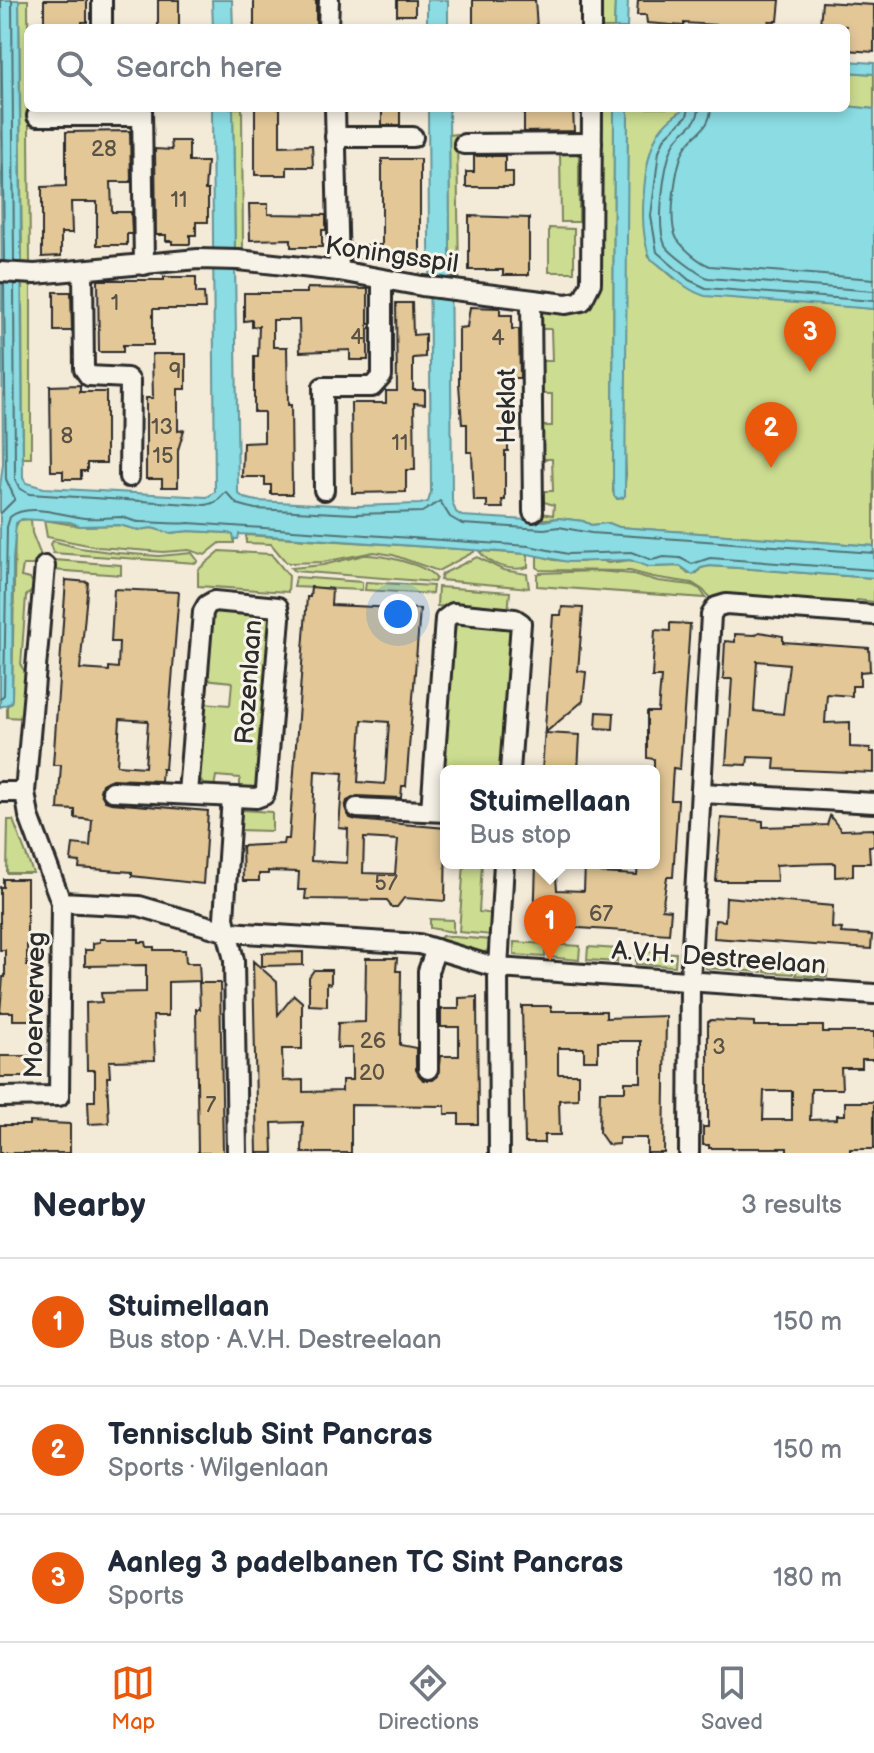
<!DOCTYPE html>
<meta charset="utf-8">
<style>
:root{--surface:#fff;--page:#f6f6f7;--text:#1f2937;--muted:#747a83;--line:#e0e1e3;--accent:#ea580c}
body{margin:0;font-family:"Balsamiq Sans",sans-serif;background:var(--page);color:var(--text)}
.you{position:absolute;left:398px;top:614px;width:28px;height:28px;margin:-20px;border:6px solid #fff;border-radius:50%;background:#1a73e8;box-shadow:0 0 0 12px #1a73e833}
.badge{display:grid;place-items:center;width:52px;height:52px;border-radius:50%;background:var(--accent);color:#fff;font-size:26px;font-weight:700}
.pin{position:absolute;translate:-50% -66px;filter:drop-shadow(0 2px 4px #0008)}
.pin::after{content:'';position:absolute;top:42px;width:28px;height:24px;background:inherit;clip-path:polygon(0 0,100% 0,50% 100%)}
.popup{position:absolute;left:440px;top:765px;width:220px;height:104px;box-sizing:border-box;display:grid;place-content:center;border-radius:12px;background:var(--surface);filter:drop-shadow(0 2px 6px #0005);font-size:26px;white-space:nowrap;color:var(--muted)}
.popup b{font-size:30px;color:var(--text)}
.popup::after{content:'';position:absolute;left:50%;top:100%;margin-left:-16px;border:16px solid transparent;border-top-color:var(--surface)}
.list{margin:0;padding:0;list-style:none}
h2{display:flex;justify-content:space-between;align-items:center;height:104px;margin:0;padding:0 32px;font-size:34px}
h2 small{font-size:26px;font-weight:400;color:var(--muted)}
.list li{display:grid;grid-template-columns:52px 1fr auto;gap:24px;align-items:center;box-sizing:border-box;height:128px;padding:0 32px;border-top:2px solid var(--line)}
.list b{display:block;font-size:30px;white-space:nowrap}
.list p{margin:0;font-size:26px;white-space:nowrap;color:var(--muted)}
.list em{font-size:26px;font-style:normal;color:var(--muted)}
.icon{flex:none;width:44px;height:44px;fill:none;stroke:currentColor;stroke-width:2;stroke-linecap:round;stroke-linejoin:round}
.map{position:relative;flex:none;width:874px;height:1153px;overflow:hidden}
.search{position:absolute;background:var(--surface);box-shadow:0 4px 12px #0003;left:24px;right:24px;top:24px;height:88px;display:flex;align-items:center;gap:20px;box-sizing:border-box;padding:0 28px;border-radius:12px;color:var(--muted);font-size:30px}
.sheet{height:488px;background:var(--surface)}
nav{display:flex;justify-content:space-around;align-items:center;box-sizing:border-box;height:112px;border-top:2px solid var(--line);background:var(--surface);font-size:22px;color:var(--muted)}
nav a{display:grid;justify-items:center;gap:4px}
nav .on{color:var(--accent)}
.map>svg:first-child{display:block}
</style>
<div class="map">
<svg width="874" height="1153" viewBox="0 0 874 1153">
<rect width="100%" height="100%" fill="#f3ead8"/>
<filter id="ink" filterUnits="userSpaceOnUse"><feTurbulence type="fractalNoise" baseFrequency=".0125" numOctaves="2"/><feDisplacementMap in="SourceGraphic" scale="16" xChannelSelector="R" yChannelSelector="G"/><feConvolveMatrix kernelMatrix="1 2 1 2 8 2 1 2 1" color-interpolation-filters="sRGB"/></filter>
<g filter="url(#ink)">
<g fill="#ccdc90" stroke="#7c845e" stroke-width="2">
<path d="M19 0H28L30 263 22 262Z"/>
<path d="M597 0H615L614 28H597Z"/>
<path d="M846 72 874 74V109L846 106Z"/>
<path d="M233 108H242L243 250 235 249Z"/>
<path d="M598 108H614L613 492 617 499 623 498 626 475 624 422 628 108H686C672 116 659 128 655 143L648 255 674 278 809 303 874 309V546L619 527 609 523 591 525 583 521 558 518 536 520V512L553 515 554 505 544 502 540 491H553L552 459H539V426H552V394H538L539 361H552L551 329H539L537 313 544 307 581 308Z"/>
<path d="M457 134 459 278 450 276 449 135Z"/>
<path d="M560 151H574L579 156V222H561Z"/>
<path d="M549 228 574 229V272H549Z"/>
<path d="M22 282H31V458H23Z"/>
<path d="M31 519 32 533 41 556 36 565H23L21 577 30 579 34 583 33 590 26 596 21 666 27 674 23 718 7 717V706L11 703 12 697 15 528 19 520Z"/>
<path d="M44 520 80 526 119 525 138 530 152 528 170 533 189 531 228 533 234 535V543H220L205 555 189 550 163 552 98 547 47 537Z"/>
<path d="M246 535 474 550V552L438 571 393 555 374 552 323 562 290 563 286 562 271 544 246 543Z"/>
<path d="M53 541 80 548 118 553 159 556 192 553 198 561 196 563 53 553 50 544Z"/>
<path d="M220 551 271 554 289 576 288 592 198 586V570Z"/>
<path d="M479 551 528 554V567C512 572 489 565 479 551Z"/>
<path d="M364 555C381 554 427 565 436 578L434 582 294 571 291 568 323 565Z"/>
<path d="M537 555 554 560 581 562 597 559 608 563 630 560 649 567 680 566 688 574 697 573 701 568 710 566 874 578V602L857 600 849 608 709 597 703 590 692 583 653 577 630 571 540 570 537 567Z"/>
<path d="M477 557 503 570 527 574 529 588 440 580 442 574Z"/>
<path d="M54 560 121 565V575L53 570Z"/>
<path d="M597 571 633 574 658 581 692 585 700 589 706 598 537 586V575L540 573Z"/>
<path d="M296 577 362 582V590L294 587Z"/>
<path d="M366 582 433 586 432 594 365 590Z"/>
<path d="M438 587 510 592 508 612 437 606Z"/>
<path d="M221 609 264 612 270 619 272 626 258 787 240 789V778L216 776 214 788 205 787 198 776 204 703 230 705 232 682 204 679 209 619 213 612Z"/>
<path d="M458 621 508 626 512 634 504 771H446V803L441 797 451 627Z"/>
<path d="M242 810 272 812V831L237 830Z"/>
<path d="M8 820H13L33 873H7Z"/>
<path d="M464 863H482L479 912 494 914 492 935 459 932Z"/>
<path d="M430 919 453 920V932L430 928Z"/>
<path d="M442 936 492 940 487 951 476 956 436 942Z"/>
<path d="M514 942 546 944 545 957 514 955Z"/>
<path d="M548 944 580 946 579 960 548 957Z"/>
<path d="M588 947 618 949 617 962 587 960Z"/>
<path d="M636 951 676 953 675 966 636 964Z"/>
<path d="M707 956 763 960 762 972 706 968Z"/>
<path d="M766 960 794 962 793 974 765 972Z"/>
<path d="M797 963 828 965 827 977 796 975Z"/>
</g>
<g fill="#8bdce3" stroke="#659599" stroke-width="2">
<path d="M0 0H19L23 478 26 483 44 488 207 497 215 492 212 108H233L238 493 244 498 257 501 356 506 420 504 428 502 431 492 428 108H449L452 501 456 512 462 516 545 521 558 518 583 521 591 525 609 523 619 527 874 546V578L710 566 701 568 693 575 680 566 649 567 630 560 568 562 528 554 256 535 239 534 238 539H234L233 535 228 533 189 531 170 533 152 528 138 530 119 525 80 526 70 522 22 519 16 523 13 559 12 698 11 703 0 707V487L3 464Z"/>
<path d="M212 0H232L233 28H213Z"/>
<rect x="427" y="0" width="21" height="28"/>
<path d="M615 0H628L627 28H614Z"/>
<path d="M846 61 874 63V74L846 72Z"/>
<path d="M846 106 874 109V309L705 296C682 289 668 270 651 259 637 230 643 161 658 133 664 123 676 114 686 108Z"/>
<path d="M614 108H628L625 496 619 499 614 496 613 483Z"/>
</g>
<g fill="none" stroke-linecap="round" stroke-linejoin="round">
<g stroke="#517275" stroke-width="2">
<path d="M1 0 4 261"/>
<path d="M12 0 14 262"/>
<path d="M689 108 687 116 665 137 659 151 651 216 657 252 689 280 706 288 874 301"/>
<path d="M699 108C698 126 683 128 675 142 664 160 656 225 665 245 669 252 699 275 708 278L874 291"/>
<path d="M711 108C710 130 695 132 685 148 676 164 667 222 677 239 684 249 699 262 710 266L874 279"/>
<path d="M14 284 15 479 20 489 29 494 206 505 216 502 226 492 237 504 255 509 355 514 422 512 440 501 450 517 462 524 544 529 559 527 591 533 874 553"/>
<path d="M0 514 15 499 6 479 4 283"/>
<path d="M0 699 4 695 7 527 10 517C27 503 59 514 78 517 91 520 107 517 121 517 128 518 133 522 140 522 157 522 172 525 189 523L529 546 568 554 631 552 652 560 664 557 680 558 692 564 710 558 874 570"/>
</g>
</g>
<g fill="#e3c797" stroke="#2b2b2b" stroke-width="2" fill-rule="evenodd">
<path d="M44 0H87V22H82V28H44Z"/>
<rect x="158" y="0" width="21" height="27"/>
<rect x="254" y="0" width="62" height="28"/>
<rect x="397" y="0" width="18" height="15"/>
<path d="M473 0H535L537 28H473Z"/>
<path d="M638 0H780L778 21H769L767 28 684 23V26L647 23 646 15H637Z"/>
<path d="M822 2 874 5V52L846 50V26L820 25Z"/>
<path d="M255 108H280V146L312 145 313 167H287V175H255Z"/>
<rect x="382" y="108" width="18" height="17"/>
<path d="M524 108H573L574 131 524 132Z"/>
<path d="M130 131 131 182H111L112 212H131L132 234H127V245H97V202H71L72 233H61V256L42 257V187L66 186V132Z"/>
<path d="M171 141H189V162H207L205 190H208V222H196V235H190V244H172V241H166V235H156L155 149 172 150Z"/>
<path d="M474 156H505V172H513V187H466V172H474Z"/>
<path d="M382 159H420V258H351L350 245H382Z"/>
<path d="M249 204H268V214L326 215V230H322V247H291V239L250 240Z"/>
<path d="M469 216 529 218V275H503V270H469Z"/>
<path d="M164 277H196V293H204L205 309H153V345H123V352H99L98 280H164Z"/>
<path d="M307 288 368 289V360H350V350L300 352 299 320H273V347H287L288 405H291L292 494H271V485H265V477H242L243 443 264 442V412H254V356H258L259 326 252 327V320L244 321V293H307Z"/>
<path d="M54 292H71L72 331H54Z"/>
<path d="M396 303H412L413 335 425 334V357L413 358V390H425V404L414 403 415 470H406V492L352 493 351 403H386V391H397Z"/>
<path d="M470 307 500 308V315H512V329H519L520 378H512V400H508V451H505V500H502L503 508H487V501H474L472 452H467V424H462L459 384V328L467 327Z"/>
<path d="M152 354H186V389H178V431L184 430 178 450V487H162V479H146V398H153Z"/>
<path d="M80 385V392H106V463H87V471H81V479H63V471H51L50 386Z"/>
<path d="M66 580 88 582 80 669 109 671V667L118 668 119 642H111L114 589 179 592 165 769H162L161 781 112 779 102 784 100 791 105 801 111 803 208 811 203 884 132 876V872L79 868 80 862 71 861 73 844 90 846 92 820 75 818V810L58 809 61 765H53ZM120 719 148 721 145 767 117 765Z"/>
<path d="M311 587 332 589 331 605 420 609 406 786H402L401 798 357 796 347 801 345 808 350 818 356 820 446 828 445 901 404 898 397 907H391L387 900 305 899 306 890H298L299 872 268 871V874H259V881H243L242 846 283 844 284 839H289L307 597H310ZM362 720 389 722 385 784 358 782ZM315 771 343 773 339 828 348 829 347 863 311 861ZM364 838 398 840 395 874 363 873Z"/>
<path d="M562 607 583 608 578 671 586 672 583 701 545 733 580 735 578 771H542L553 615H561Z"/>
<path d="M670 623 690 624 680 769 673 768 671 800H678L673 877H667L662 909 671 910 669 934 534 925 536 863H555L557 890 584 891 585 865 602 866 601 873 637 875 638 863H654V759L647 758V712H658L661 677H652L655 630 670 631Z"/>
<path d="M759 632 783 636V642L869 648 870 671 860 672V686H852V696L827 694 825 723 850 722V747L870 748V752H874V773L774 769 775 758 748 757 747 765 726 764 732 679H723L725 641 735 642V634L755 635ZM757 661 789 664 783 714 754 711Z"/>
<path d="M597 712 614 713 613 729 596 728Z"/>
<path d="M830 816 841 830 874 829V846H869L870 863H853V876L835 877V863L792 864 776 865 777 881H716L721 818 763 821V827L827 825Z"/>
<path d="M3 879H27V966H35V1020H13V1012H0L3 977H5V950H0V887H3Z"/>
<path d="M726 897 833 906 832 928 842 929 841 933 872 935 871 949 714 938 715 920 725 921Z"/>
<path d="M100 939H139V942H146L147 947H154V950H185L186 963H199L200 981 168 982V1016H153L155 1060 109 1061 110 1077H107L109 1123 89 1124 88 1101H95V1070H87L86 1003 102 1002 101 993 146 992V965L85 966V950H93V943L100 942Z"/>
<path d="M303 952V965L262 966V953Z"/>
<path d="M366 958H397L396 971H401L400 1045 416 1048V1070L423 1080H433L438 1076 440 1056H459V1027H441V1009H459V998L477 997 478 1124H459V1114H445V1106L351 1105V1153H302L303 1122 272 1123 273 1153H257L253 961 277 982 278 1015 294 995 302 1002V1049H282L283 1081 303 1080V1092L342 1091V1080H352V1048H337L338 1023 365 1022Z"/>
<path d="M314 970H331V984L327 983V1006L309 1005V977Z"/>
<path d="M199 983H220L223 1153H198L196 1009H200Z"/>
<path d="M522 1006H551V1011H606V1018L666 1016 664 1153H647V1138H619V1144L608 1145 599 1132 600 1091H625V1082H641V1041H598V1060H584V1048H558V1074H578V1099L559 1100 560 1135H544V1143H525Z"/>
<path d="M711 1020 754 1022V1026H823V1032H874V1059H862V1068H841L842 1089H811L810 1120 837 1119V1115H845V1102H874V1149H850V1153H787V1148H709V1145H703V1127H708V1022ZM764 1091H792V1120H763Z"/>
<rect x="0" y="1056" width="35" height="21"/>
<path d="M29 1122 70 1124V1153H0V1125H29Z"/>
</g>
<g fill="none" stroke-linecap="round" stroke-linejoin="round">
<defs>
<g id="minor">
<path d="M102 0V28"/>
<path d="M591 0V28"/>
<path d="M328 28 329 0"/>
<path d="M142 108 144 265"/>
<path d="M335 108 339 271"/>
<path d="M37 116H142"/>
<path d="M335 137H413"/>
<path d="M464 144 592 143"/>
<path d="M83 270 84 369 89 376 127 378 130 381 129 477"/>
<path d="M0 272 35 274 198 259 238 260 339 271 422 286 566 304 582 301 591 283 592 108"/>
<path d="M531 300 533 512"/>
<path d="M324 490 323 387H372L382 376V279"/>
<path d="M112 791 256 798 264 795 266 789 280 618 278 607 214 601 207 605 203 612 188 793"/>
<path d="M0 792H25L29 816 61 902 139 906 228 932 419 944 498 968 874 994"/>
<path d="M25 792 45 566"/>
<path d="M703 793 874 803"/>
<path d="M232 797 224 918 234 960 237 1153"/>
<path d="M357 808 446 812"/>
<path d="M431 811 445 619 453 613 515 619 521 623 510 771"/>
<path d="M428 1069V971L436 949"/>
<path d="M0 1097 59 1096 61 902"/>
<path d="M499 1153 498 968 504 863"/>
<path d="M689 1153 690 981 711 615 716 607 726 604 874 615"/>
</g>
</defs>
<use href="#minor" stroke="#2b2b2b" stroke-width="24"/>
<use href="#minor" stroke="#f7f3e8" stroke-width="18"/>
</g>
</g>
<g text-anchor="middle" stroke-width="6" stroke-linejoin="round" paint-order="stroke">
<g font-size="22" fill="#595246">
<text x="104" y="156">28</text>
<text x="179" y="207">11</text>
<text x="115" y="310">1</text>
<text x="357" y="344">4</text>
<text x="498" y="345">4</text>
<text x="175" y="378">9</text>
<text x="162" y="434">13</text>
<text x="67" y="443">8</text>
<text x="400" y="450">11</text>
<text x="163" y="463">15</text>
<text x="386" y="890">57</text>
<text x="601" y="921">67</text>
<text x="373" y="1048">26</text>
<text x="719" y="1054">3</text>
<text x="372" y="1080">20</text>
<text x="211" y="1112">7</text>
</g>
<g font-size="26" fill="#2b2b2b" stroke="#f7f3e8">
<text transform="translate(392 254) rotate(8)" y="9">Koningsspil</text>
<text transform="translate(506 406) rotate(-90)" y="9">Heklat</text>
<text transform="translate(248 682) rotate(-86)" y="9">Rozenlaan</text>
<text transform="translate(719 957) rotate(4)" y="9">A.V.H. Destreelaan</text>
<text transform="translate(34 1005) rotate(-89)" y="9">Moerverweg</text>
</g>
</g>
</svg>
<div class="you"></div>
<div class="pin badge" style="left:550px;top:961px">1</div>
<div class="popup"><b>Stuimellaan</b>Bus stop</div>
<div class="pin badge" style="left:771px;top:468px">2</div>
<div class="pin badge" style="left:810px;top:372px">3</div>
<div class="search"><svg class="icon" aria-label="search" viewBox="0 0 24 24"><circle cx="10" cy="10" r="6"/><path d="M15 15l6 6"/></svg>Search here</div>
</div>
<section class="sheet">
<h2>Nearby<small>3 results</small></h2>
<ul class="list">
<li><span class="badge">1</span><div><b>Stuimellaan</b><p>Bus stop · A.V.H. Destreelaan</p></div><em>150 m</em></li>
<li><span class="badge">2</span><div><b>Tennisclub Sint Pancras</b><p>Sports · Wilgenlaan</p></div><em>150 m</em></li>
<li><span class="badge">3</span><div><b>Aanleg 3 padelbanen TC Sint Pancras</b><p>Sports</p></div><em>180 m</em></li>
</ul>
</section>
<nav>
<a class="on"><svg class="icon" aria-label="map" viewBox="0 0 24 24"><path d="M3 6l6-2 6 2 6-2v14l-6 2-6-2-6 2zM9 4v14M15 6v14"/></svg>Map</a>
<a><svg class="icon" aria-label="directions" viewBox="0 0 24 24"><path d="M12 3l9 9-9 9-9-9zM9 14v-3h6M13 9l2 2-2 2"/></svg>Directions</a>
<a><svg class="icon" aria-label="saved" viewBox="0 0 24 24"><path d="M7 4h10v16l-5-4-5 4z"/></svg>Saved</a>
</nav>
